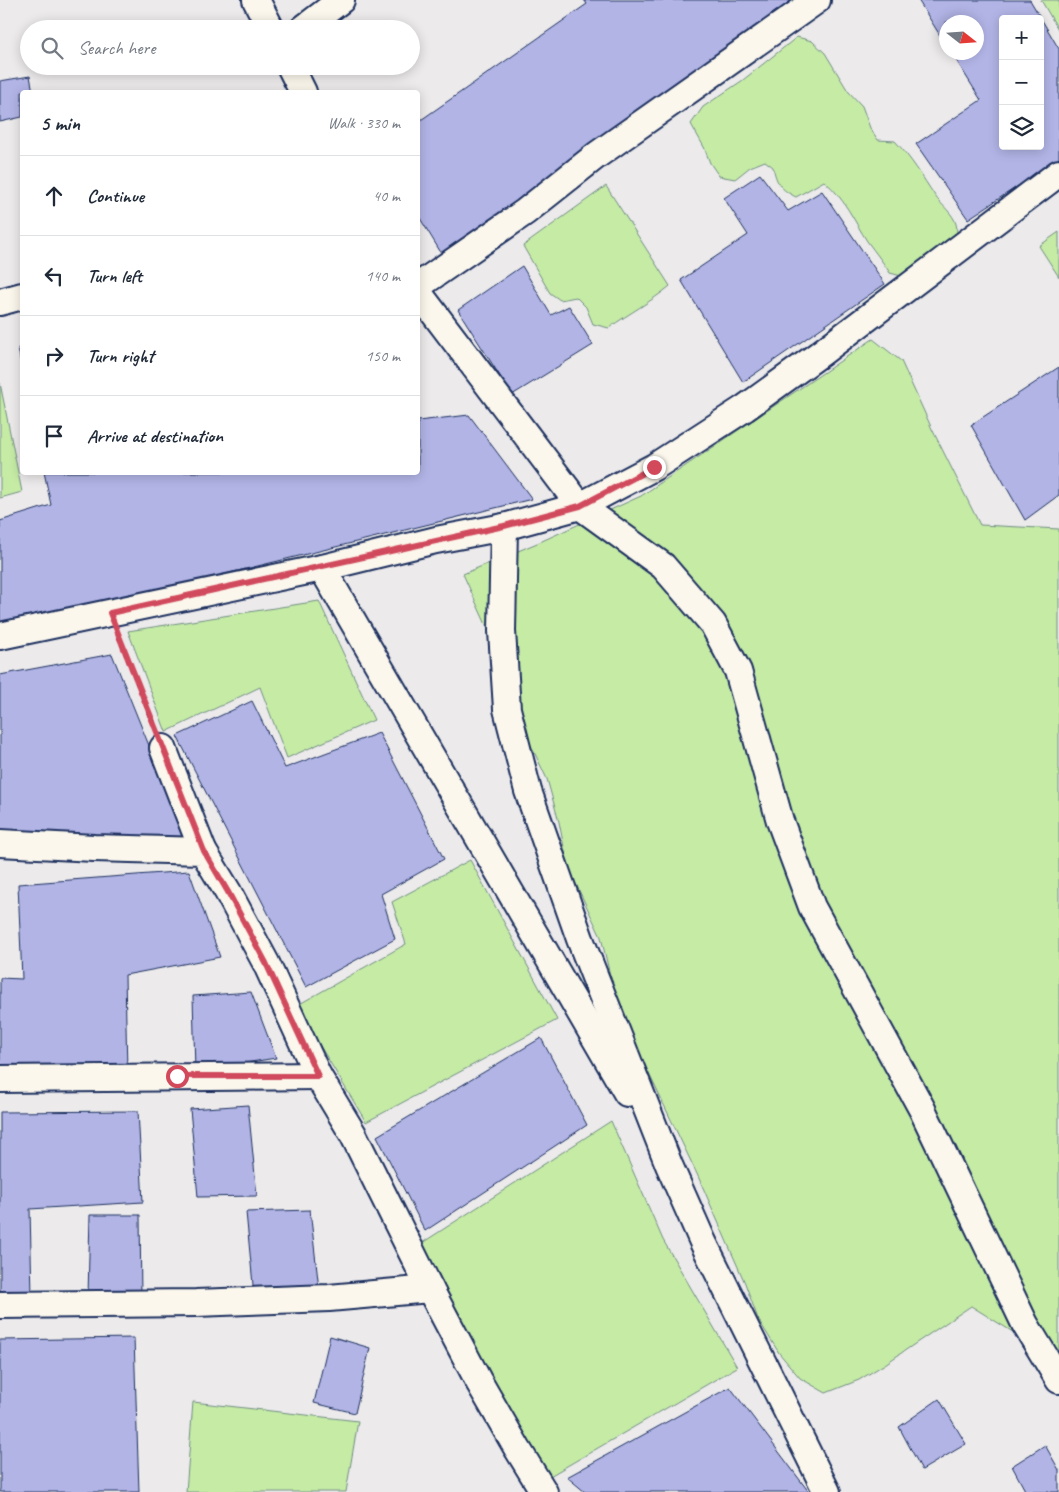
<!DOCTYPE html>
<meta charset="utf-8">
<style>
:root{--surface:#fff;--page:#f2f2f3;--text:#1f2937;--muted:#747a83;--line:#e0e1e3}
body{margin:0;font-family:Caveat,sans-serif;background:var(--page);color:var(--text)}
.controls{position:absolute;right:15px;top:15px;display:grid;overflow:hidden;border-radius:5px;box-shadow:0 2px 12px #0003}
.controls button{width:45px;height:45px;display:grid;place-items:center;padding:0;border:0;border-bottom:1px solid var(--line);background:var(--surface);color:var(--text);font:25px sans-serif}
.compass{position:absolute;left:939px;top:15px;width:45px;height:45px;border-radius:50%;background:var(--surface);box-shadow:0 2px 12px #0003;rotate:107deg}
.stop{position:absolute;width:15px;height:15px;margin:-11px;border:4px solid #d1495b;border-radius:50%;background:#fff}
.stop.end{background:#d1495b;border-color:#fff;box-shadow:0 1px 5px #0008}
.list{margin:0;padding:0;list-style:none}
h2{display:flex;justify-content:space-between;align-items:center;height:65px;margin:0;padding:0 20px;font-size:21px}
h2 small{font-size:16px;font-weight:400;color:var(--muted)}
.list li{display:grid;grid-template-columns:32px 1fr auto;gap:15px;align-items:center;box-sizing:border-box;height:80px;padding:0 20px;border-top:1px solid var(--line)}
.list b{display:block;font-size:19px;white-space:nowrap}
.list em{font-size:16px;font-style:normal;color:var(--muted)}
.icon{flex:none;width:28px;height:28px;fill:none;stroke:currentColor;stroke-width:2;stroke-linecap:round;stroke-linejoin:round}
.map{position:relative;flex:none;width:1059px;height:1492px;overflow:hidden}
.search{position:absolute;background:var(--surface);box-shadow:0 2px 12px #0003;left:20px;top:20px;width:400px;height:55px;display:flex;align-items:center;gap:12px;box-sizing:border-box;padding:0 18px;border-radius:28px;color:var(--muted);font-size:19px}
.panel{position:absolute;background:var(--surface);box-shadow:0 2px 12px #0003;left:20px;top:90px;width:400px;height:385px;border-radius:5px}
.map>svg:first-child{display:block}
</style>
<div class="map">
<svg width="1059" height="1492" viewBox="0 0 1059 1492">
<rect width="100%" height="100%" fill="#eceaeb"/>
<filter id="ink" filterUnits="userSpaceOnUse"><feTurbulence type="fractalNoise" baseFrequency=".02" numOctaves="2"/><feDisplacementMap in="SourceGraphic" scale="10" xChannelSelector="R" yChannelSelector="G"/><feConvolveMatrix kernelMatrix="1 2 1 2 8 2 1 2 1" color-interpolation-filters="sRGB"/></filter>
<g filter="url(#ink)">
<g fill="#c5eba5" stroke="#708d82">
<path d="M1041 0H1059V31Z"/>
<path d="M797 37 812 41 825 53 848 91 862 106 870 128 878 140 895 141C911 158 922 176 935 196 941 205 953 213 956 224 957 228 957 232 957 236L905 277 890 273C883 262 875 252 867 241 854 221 844 197 824 181L796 197C780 189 777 184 773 167L765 161 750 167 735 179 719 176 710 163 704 147 691 124 703 107 743 80Z"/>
<path d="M606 186 670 286C651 302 629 313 609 328L593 324 586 307 576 297 560 300 550 293 523 246Z"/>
<path d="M1059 232V277L1039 246Z"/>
<path d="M873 339 901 361 932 429 980 525 1059 529V1383L1029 1342 971 1306 885 1364 859 1380 826 1393 800 1378 779 1353 758 1319 745 1283 697 1174 618 1009 601 937 568 867 559 822 547 779 527 737 493 640 463 574 542 541 641 496Z"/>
<path d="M0 383 22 492 0 498Z"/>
<path d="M319 601 374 720 287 758 260 687 166 732 128 631Z"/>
<path d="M470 860 557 1020 366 1122 296 1006 406 944 392 902Z"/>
<path d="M611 1121 663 1240 737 1367 543 1480 422 1243Z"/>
<path d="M193 1402 358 1421 346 1492H186Z"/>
</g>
<g fill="#b1b4e5" stroke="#1b2f5e" fill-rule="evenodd">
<path d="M584 0H798L443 256 418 215V122L587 4Z"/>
<path d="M918 0H1030L1059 49V159L968 219 916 144 981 100 951 52H976V22H946V45ZM1003 19H1040V146H1003Z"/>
<path d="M30 76 33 92H22V117L0 122V81Z"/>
<path d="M760 174 788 211 822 191 885 284 743 382 681 280 748 235 724 198Z"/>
<path d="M522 266 551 315 569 306 593 345 512 395 458 310Z"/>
<path d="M22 347V369L18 348Z"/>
<path d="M1059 367V495L1025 520 971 425Z"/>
<path d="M469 415 532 499 0 629V521L51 505 44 472H418V421Z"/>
<path d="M112 654 188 842 0 830V675Z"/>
<path d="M252 701 285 768 379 733 444 859 381 894 395 939 306 987 177 736Z"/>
<path d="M189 871 220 957 125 975 127 1073 0 1074V978L22 979 18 884Z"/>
<path d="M251 992 276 1058 195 1071 193 996Z"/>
<path d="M541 1038 587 1125 425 1231 377 1136Z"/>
<path d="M248 1105 257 1196 198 1197 190 1109Z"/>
<path d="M138 1111 143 1202 30 1209 32 1296 0 1295V1112Z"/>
<path d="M310 1210 319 1289 254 1295 246 1212Z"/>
<path d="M90 1215H140L141 1297 88 1296Z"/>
<path d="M330 1336 370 1348 355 1413 314 1403Z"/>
<path d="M134 1338 139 1492H0V1340Z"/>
<path d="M730 1387 809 1492H585L567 1477Z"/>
<path d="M939 1399 966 1444 922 1470 899 1427Z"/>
<path d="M1045 1445 1059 1470V1492H1026L1012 1466Z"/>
</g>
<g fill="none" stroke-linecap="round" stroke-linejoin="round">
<defs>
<g id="street">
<path d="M256 0 271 29"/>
<path d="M303 29 341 0"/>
<path d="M290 66 303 92"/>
<path d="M418 286 525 212 597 155 817 0"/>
<path d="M418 292 580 506 663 566 713 624 738 671 780 821 812 907 922 1109 1025 1324 1059 1380"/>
<path d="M0 302 22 296"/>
<path d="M504 527 502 631 507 709 528 791 580 939 669 1165 703 1242 827 1492"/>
<path d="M322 568 627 1093"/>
<path d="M0 636 322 568 436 540 504 527 580 506 654 467 745 408 821 353 1059 173"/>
<path d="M163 748 203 851"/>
<path d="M0 843 94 848 203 851 228 892 266 963 318 1076 353 1134 430 1289 479 1382 517 1448 544 1492"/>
<path d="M0 1079 318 1076"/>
<path d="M0 1305 196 1303 329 1298 430 1289"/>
</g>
</defs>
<use href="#street" stroke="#1b2f5e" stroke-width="30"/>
<path stroke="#1b2f5e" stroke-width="3" stroke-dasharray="4 4" stroke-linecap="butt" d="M119 637 154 725"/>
<use href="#street" stroke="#fbf7ec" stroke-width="26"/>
</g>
</g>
<g fill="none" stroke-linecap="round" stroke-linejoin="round" filter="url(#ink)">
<path stroke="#d1495b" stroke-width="6" d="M177 1076H318L266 963 228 892 204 851 110 613 504 526 580 506 654 467"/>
</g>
</svg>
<div class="controls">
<button>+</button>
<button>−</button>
<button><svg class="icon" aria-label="layers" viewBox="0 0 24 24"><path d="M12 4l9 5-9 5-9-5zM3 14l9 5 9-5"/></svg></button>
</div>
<svg class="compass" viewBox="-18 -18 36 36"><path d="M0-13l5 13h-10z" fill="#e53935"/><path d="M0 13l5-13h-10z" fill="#747a83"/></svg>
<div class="stop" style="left:177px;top:1076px"></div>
<div class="stop end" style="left:654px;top:467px"></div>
<div class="search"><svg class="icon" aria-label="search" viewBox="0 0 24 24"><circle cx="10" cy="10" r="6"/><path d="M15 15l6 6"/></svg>Search here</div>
<section class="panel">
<h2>5 min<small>Walk · 330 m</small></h2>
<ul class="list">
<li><svg class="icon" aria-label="ahead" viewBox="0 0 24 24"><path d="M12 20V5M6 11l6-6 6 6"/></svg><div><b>Continue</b></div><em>40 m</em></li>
<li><svg class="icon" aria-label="left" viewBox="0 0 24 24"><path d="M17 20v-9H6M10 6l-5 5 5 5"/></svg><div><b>Turn left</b></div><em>140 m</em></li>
<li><svg class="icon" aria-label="right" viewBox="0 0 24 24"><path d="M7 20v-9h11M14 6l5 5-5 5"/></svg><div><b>Turn right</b></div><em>150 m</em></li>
<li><svg class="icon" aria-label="arrive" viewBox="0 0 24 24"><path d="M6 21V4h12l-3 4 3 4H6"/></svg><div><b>Arrive at destination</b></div></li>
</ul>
</section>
</div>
